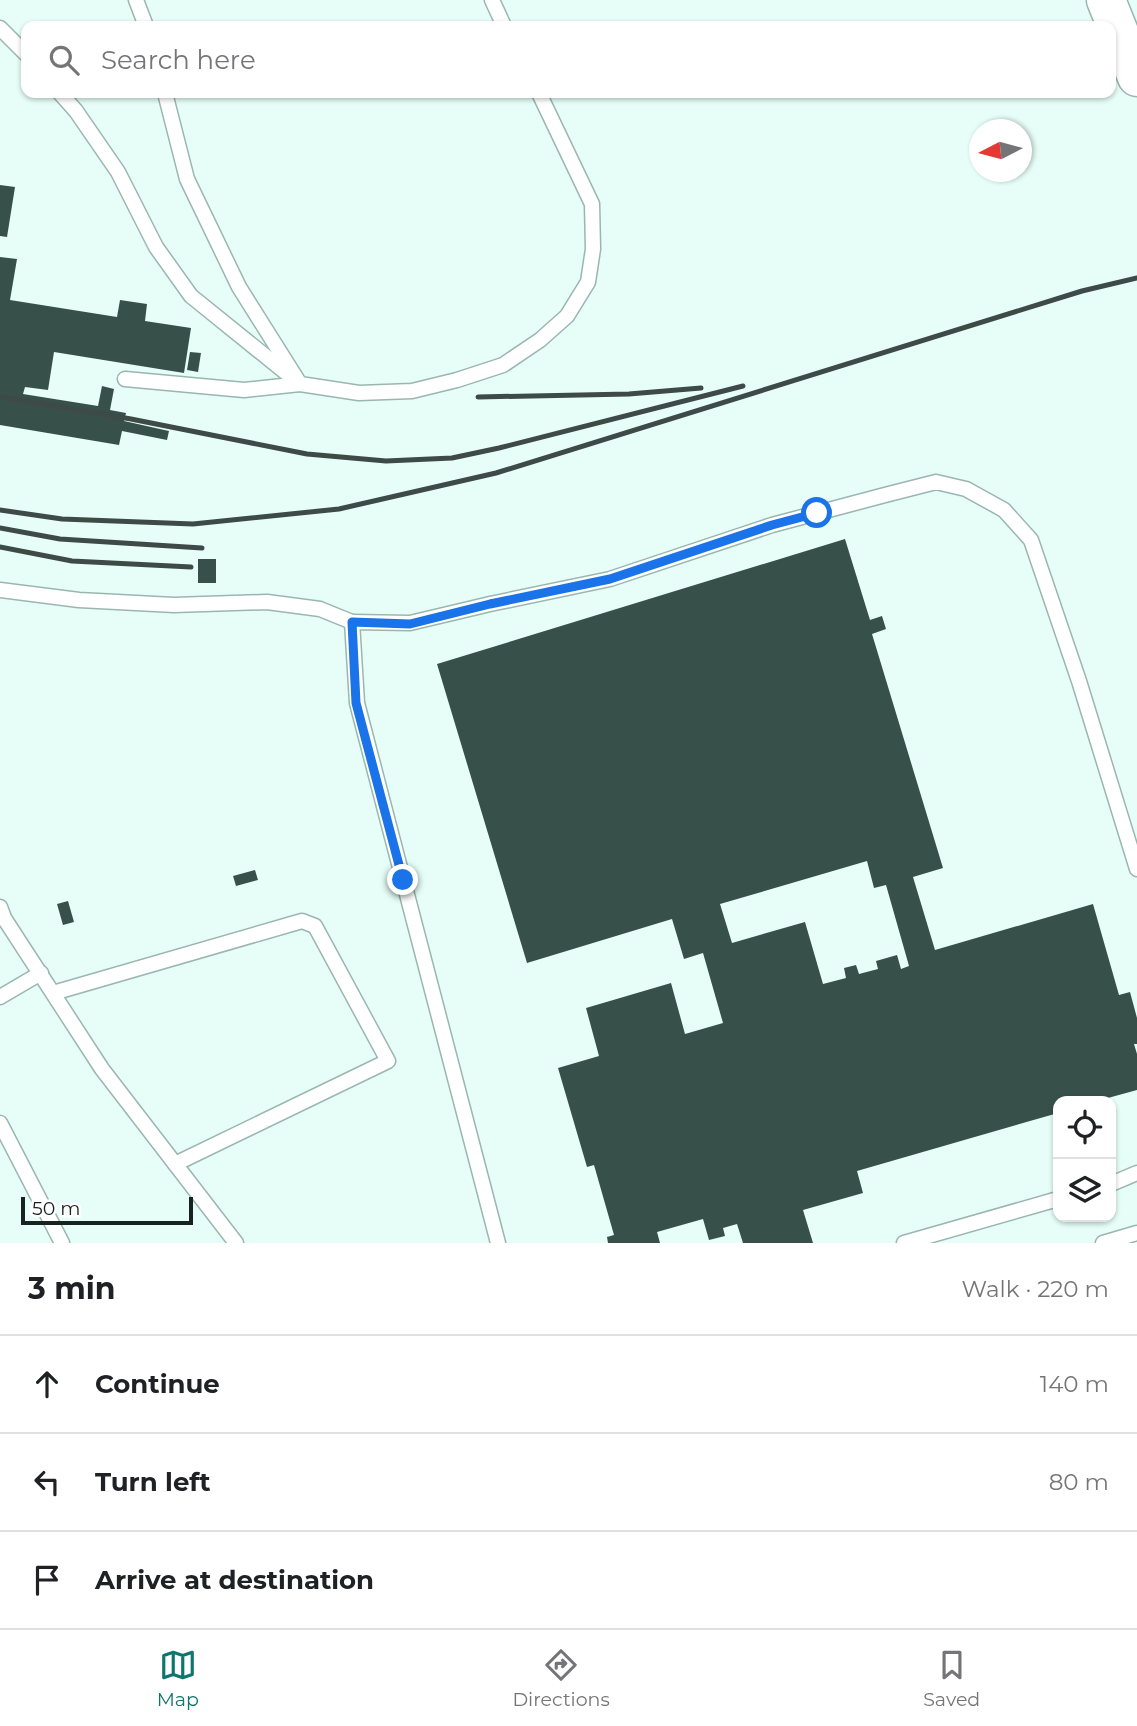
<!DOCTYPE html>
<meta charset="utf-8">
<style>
:root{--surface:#fff;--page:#f2f2f2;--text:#202124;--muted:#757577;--line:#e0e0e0;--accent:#0f766e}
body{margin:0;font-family:Montserrat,sans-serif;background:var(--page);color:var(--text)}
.controls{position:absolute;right:21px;bottom:21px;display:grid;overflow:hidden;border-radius:14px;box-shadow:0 2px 5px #0004}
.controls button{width:63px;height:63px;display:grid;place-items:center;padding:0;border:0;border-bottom:2px solid var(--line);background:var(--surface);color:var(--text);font:35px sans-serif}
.compass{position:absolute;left:969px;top:119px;width:63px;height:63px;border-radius:50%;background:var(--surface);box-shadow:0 2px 5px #0004;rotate:264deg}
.scale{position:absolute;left:21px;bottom:18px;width:172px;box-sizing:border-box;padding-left:7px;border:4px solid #182320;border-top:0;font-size:19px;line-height:24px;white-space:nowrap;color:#182320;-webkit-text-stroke:5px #fff;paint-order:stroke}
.stop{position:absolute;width:21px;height:21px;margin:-16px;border:5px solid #1a73e8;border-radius:50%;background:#fff}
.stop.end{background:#1a73e8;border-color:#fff;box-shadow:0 2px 7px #0008}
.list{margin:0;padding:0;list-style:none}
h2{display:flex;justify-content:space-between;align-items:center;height:91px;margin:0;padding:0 28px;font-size:30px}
h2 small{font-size:23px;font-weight:400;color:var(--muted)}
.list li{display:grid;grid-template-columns:46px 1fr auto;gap:21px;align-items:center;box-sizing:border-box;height:98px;padding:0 28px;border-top:2px solid var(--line)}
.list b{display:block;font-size:26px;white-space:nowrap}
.list em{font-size:23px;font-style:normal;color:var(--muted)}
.icon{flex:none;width:38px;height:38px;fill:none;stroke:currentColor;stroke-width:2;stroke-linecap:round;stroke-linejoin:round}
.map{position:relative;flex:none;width:1137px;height:1243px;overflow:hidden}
.search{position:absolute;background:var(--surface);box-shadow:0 2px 5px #0004;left:21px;right:21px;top:21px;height:77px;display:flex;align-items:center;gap:18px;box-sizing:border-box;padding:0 24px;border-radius:14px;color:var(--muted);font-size:26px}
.sheet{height:385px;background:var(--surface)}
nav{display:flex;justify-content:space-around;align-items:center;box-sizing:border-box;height:98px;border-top:2px solid var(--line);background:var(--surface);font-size:19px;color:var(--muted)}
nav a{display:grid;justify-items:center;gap:4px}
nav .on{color:var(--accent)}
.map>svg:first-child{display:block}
</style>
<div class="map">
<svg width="1137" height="1243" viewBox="0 0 1137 1243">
<rect width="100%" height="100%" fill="#e6fef7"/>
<g fill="#37514a" fill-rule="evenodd">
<path d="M0 185 15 187 7 237 0 236Z"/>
<path d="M0 257 17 259 10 300 117 317 120 300 147 304 145 321 191 328 184 373 54 352 48 390 25 387 23 394 98 406 102 386 114 389 110 410 126 413 124 421 169 431 167 440 122 431 119 445 0 425Z"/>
<path d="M190 352 201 353 198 372 187 370Z"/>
<path d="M845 539 870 620 882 616 886 629 872 634 943 868 913 877 935 950 1093 904 1119 995 1130 992 1137 1018V1044H1134L1137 1054V1090L1097 1101H1058V1113L857 1171 863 1193 803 1210 813 1243H743L737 1224 723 1228 725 1236 709 1240 703 1219 657 1232 660 1243H608L607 1237 614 1235 594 1165 587 1167 558 1068 599 1056 586 1008 671 983 685 1034 723 1023 703 953 684 959 672 919 527 963 437 664ZM867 861 874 888 886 885 909 966 901 969 897 955 876 961 878 969 859 974 856 965 844 968 846 978 823 984 805 922 732 943 720 904Z"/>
<rect x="198" y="559" width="18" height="24"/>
<path d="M255 870 258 880 236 886 233 876Z"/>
<path d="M68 901 74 922 63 925 57 904Z"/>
</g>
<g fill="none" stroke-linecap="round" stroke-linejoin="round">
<defs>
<g id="lane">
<path d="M136 0 146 26"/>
<path d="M492 0 504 26"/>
<path d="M0 28 26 54"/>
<path d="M60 93 76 111 118 172 156 247 191 296 300 384 244 390 125 379"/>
<path d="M165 93 187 179 239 287 300 384 359 393 412 391 457 380 503 365 540 340 567 316 588 282 593 249 592 204 539 93"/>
<path d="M0 590 79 600 174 605 267 602 320 609 352 622"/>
<path d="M0 907 4 918 102 1069 236 1243"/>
<path d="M53 993 302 921 315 926 388 1061 175 1164"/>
<path d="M0 997 41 973"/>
<path d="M0 1123 62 1243"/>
<path d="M1111 1184 1137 1173"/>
<path d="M498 1243 357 703 352 622 410 623 490 604 610 579 772 525 885 495 936 482 966 489 1004 510 1031 540 1079 681 1137 869"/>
<path d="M904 1243 1058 1199"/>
<path d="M1103 1243 1137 1233"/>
</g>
<path id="secondary" d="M1106 0 1137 77"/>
</defs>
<use href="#lane" stroke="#9ab7af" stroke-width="17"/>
<use href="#secondary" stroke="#9ab7af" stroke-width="41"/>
<use href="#lane" stroke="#fff" stroke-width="14"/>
<use href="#secondary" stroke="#fff" stroke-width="38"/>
<g stroke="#3d4a46" stroke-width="5">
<path d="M0 397 131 419 307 454 386 461 452 458 499 448 743 386"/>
<path d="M478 397 629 394 701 388"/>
<path d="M0 510 62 519 193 524 339 509 496 473 1082 291 1137 278"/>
<path d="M0 528 60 539 202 548"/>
<path d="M0 547 72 561 191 567"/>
</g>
</g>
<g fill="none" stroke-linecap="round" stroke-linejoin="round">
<path stroke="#1a73e8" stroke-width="9" d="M403 880 356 703 352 622 410 624 490 604 610 579 772 525 817 513"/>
</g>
</svg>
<div class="controls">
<button><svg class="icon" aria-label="locate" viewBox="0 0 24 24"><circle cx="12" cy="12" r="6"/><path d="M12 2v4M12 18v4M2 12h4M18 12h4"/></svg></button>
<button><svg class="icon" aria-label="layers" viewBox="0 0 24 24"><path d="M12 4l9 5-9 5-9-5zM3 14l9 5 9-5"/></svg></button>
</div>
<svg class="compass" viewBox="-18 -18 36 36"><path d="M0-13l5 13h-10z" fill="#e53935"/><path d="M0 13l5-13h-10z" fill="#757577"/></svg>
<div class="scale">50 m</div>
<div class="stop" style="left:817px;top:513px"></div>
<div class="stop end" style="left:403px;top:880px"></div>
<div class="search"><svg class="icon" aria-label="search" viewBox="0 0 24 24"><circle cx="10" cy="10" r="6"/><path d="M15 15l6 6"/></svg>Search here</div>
</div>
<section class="sheet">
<h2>3 min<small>Walk · 220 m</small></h2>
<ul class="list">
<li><svg class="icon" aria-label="ahead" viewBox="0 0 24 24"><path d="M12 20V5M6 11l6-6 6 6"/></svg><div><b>Continue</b></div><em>140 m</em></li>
<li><svg class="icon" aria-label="left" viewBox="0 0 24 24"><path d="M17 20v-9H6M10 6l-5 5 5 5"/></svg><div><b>Turn left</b></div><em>80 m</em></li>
<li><svg class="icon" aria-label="arrive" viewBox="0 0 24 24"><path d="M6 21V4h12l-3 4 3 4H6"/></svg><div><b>Arrive at destination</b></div></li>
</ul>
</section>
<nav>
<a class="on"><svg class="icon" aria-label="map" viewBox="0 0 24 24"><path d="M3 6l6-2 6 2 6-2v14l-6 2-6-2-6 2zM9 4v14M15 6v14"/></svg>Map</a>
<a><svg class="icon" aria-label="directions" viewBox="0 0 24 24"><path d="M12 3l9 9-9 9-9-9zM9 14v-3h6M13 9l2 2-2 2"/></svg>Directions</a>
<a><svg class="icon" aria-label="saved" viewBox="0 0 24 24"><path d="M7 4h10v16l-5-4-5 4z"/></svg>Saved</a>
</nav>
